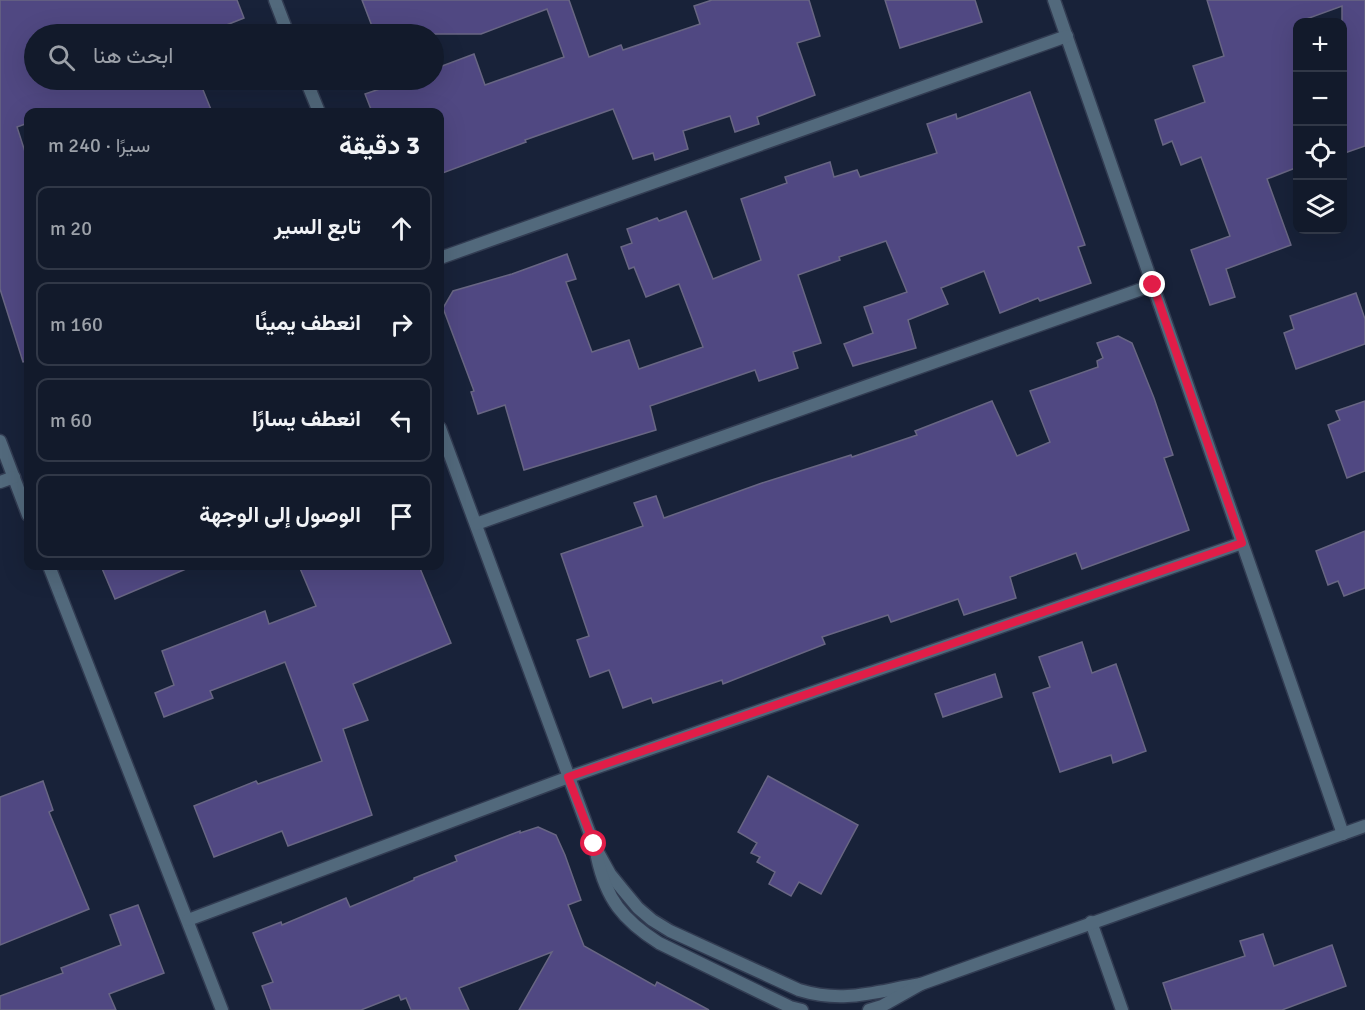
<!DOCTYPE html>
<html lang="ar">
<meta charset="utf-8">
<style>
:root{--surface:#121a2b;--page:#1f2737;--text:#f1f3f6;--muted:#9ca1a9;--line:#313847}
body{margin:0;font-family:Signika,Vazirmatn,sans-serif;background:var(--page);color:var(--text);direction:rtl}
.controls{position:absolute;right:18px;top:18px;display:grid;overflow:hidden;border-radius:12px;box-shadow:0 6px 24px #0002}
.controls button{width:54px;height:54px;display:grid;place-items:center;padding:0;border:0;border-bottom:2px solid var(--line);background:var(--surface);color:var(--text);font:30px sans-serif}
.stop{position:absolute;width:18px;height:18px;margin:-14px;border:4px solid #e11d48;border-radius:50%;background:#fff}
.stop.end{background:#e11d48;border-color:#fff;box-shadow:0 2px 6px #0008}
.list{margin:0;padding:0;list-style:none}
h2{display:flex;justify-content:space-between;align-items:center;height:78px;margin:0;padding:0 24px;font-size:26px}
h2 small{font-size:20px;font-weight:400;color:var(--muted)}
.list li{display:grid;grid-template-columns:39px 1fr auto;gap:18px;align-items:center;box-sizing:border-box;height:84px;margin:0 12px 12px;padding:0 12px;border:2px solid var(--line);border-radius:12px}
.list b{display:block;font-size:22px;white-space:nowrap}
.list em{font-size:20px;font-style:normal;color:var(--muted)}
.icon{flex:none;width:33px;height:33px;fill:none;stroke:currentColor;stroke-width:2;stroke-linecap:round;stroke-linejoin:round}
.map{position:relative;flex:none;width:1365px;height:1010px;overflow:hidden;direction:ltr}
.search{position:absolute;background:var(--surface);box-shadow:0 6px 24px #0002;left:24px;top:24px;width:420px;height:66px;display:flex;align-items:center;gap:15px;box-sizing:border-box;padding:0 21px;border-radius:33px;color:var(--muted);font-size:22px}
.panel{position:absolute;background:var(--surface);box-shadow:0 6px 24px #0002;left:24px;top:108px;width:420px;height:462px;border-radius:12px;direction:rtl}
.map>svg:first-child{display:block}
</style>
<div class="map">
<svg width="1365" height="1010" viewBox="0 0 1365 1010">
<rect width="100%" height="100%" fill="#182239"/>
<g fill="#504882" stroke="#686683" stroke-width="1.5">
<path d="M0 0H237L244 18 204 34H34V80H199L212 112H28V123L17 127 28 161V361L23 362 0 289Z"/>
<path d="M362 0H569L589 57 621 45 623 50 700 24 694 6 712 0H809L820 36 797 43 815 95 757 117 759 124 735 132 730 116 683 131 688 149 655 160 653 153 633 159 613 109 525 140 526 142 440 174V112H372L365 94 406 80H434V69L474 54 485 85 564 57 547 9 481 34H375Z"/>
<path d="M885 0H975L982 22 900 48Z"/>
<path d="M1207 0H1365V146L1342 154V6L1298 22V167L1267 179 1291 245 1226 269 1235 297 1210 305 1191 250 1230 236 1201 157 1181 165 1172 141 1163 145 1155 120 1205 102 1193 66 1224 56Z"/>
<path d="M1030 92 1085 245 1078 247 1091 283 1040 301 1038 298 1000 313 984 271 941 288 948 304 908 320 916 348 853 366 844 344 873 333 864 307 907 292 886 241 839 257 840 260 798 275 821 343 793 352 798 368 759 381 755 370 650 406 656 430 524 470 505 405 478 414 471 392 474 391 443 308 453 291 512 274 567 254 576 279 566 282 592 352 629 340 639 369 703 347 679 284 646 297 634 267 629 269 621 247 632 243 627 229 657 218 659 221 686 211 713 279 761 260 741 199 787 183 785 177 830 162 834 177 857 170 860 177 937 153 927 124 956 114 957 119Z"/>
<path d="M1356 293 1365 319V344L1296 369 1284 333 1294 329 1290 316Z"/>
<path d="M1118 336 1132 343 1154 398 1173 455 1164 458 1189 530 1082 569 1076 553 1010 577 1016 598 964 615 958 599 891 622 888 615 822 637 825 644 723 684 722 680 653 703 651 698 623 708 609 670 590 677 577 640 589 636 561 554 643 526 634 503 656 496 664 518 762 483 851 455 852 457 917 435 915 431 992 401 1017 456 1050 442 1030 391 1098 367 1097 361 1103 358 1097 343Z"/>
<path d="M1365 401V471L1347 478 1328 425 1340 420 1336 411Z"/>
<path d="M1365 531V588L1344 596 1338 581 1328 585 1316 551Z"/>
<path d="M101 566H193L115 599Z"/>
<path d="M299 566H419L451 643 353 684 368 720 343 729 372 815 288 846 282 831 214 857 194 806 256 781 258 784 322 761 285 662 210 691 213 698 164 717 155 693 174 685 162 651 265 611 269 624 316 606Z"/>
<path d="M1082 642 1092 673 1116 664 1146 751 1113 763 1111 755 1060 772 1033 693 1050 687 1039 657Z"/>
<path d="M995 674 1002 697 943 717 935 694Z"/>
<path d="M768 776 858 825 821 894 799 882 791 896 769 884 775 872 757 862 760 857 751 853 757 843 738 832Z"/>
<path d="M43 781 53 810 49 812 89 909 0 945V797Z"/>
<path d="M538 827 556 835 565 855 581 900 568 905 584 946 655 986 657 982 709 1010H519L552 952 459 988 469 1010H411L406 998 401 1000 399 995 361 1010H271L262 986 273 982 253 933 281 922 282 925 346 898 350 907 414 880V878L457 861 455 856 520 831V833Z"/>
<path d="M138 905 164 973 109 994 116 1010H0V996L63 973 61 968 121 945 110 915Z"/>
<path d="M1263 934 1274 966 1332 945 1346 986 1282 1010H1172L1163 983 1245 956 1240 941Z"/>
</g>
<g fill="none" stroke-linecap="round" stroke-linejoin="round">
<defs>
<g id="street">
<path d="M275 0 288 34"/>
<path d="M1054 0 1343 834"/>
<path d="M306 80 319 112"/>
<path d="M440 258 1067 36"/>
<path d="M440 428 594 845 610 874 623 890 638 908 652 920 670 931 799 990C845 1004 876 991 921 984"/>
<path d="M0 441 28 515"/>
<path d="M0 482 14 477"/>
<path d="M476 524 1153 285"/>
<path d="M49 566 222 1010"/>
<path d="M597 857C606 899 623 920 659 943L790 1007 802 1010"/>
<path d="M188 920 569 777 1242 543"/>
<path d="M1091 922 1122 1010"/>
<path d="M869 1010 882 1006 921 984 1365 826"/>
</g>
</defs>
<use href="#street" stroke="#323c52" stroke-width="15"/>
<use href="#street" stroke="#52697c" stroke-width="12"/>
</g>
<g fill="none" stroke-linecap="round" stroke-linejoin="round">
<path stroke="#e11d48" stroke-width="8" d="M594 844 568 777 1242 543 1153 285"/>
</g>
</svg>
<div class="controls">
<button>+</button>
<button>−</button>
<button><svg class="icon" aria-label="locate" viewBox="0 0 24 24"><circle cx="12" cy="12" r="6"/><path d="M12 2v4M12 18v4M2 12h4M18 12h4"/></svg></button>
<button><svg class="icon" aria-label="layers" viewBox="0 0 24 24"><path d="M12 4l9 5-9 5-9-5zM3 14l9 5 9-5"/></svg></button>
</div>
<div class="stop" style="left:594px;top:844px"></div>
<div class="stop end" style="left:1153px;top:285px"></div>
<div class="search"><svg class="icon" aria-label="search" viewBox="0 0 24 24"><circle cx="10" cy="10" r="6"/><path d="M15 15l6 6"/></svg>ابحث هنا</div>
<section class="panel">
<h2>3 دقيقة<small>سيرًا · 240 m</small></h2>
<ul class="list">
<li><svg class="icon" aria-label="ahead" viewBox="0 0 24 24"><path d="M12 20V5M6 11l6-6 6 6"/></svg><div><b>تابع السير</b></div><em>20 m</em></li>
<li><svg class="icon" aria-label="right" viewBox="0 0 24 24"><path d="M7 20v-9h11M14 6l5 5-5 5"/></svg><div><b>انعطف يمينًا</b></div><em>160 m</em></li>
<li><svg class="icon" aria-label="left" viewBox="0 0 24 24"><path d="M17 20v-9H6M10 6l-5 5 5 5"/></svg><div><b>انعطف يسارًا</b></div><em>60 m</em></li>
<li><svg class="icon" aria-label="arrive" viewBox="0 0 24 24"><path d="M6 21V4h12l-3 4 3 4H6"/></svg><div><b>الوصول إلى الوجهة</b></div></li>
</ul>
</section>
</div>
